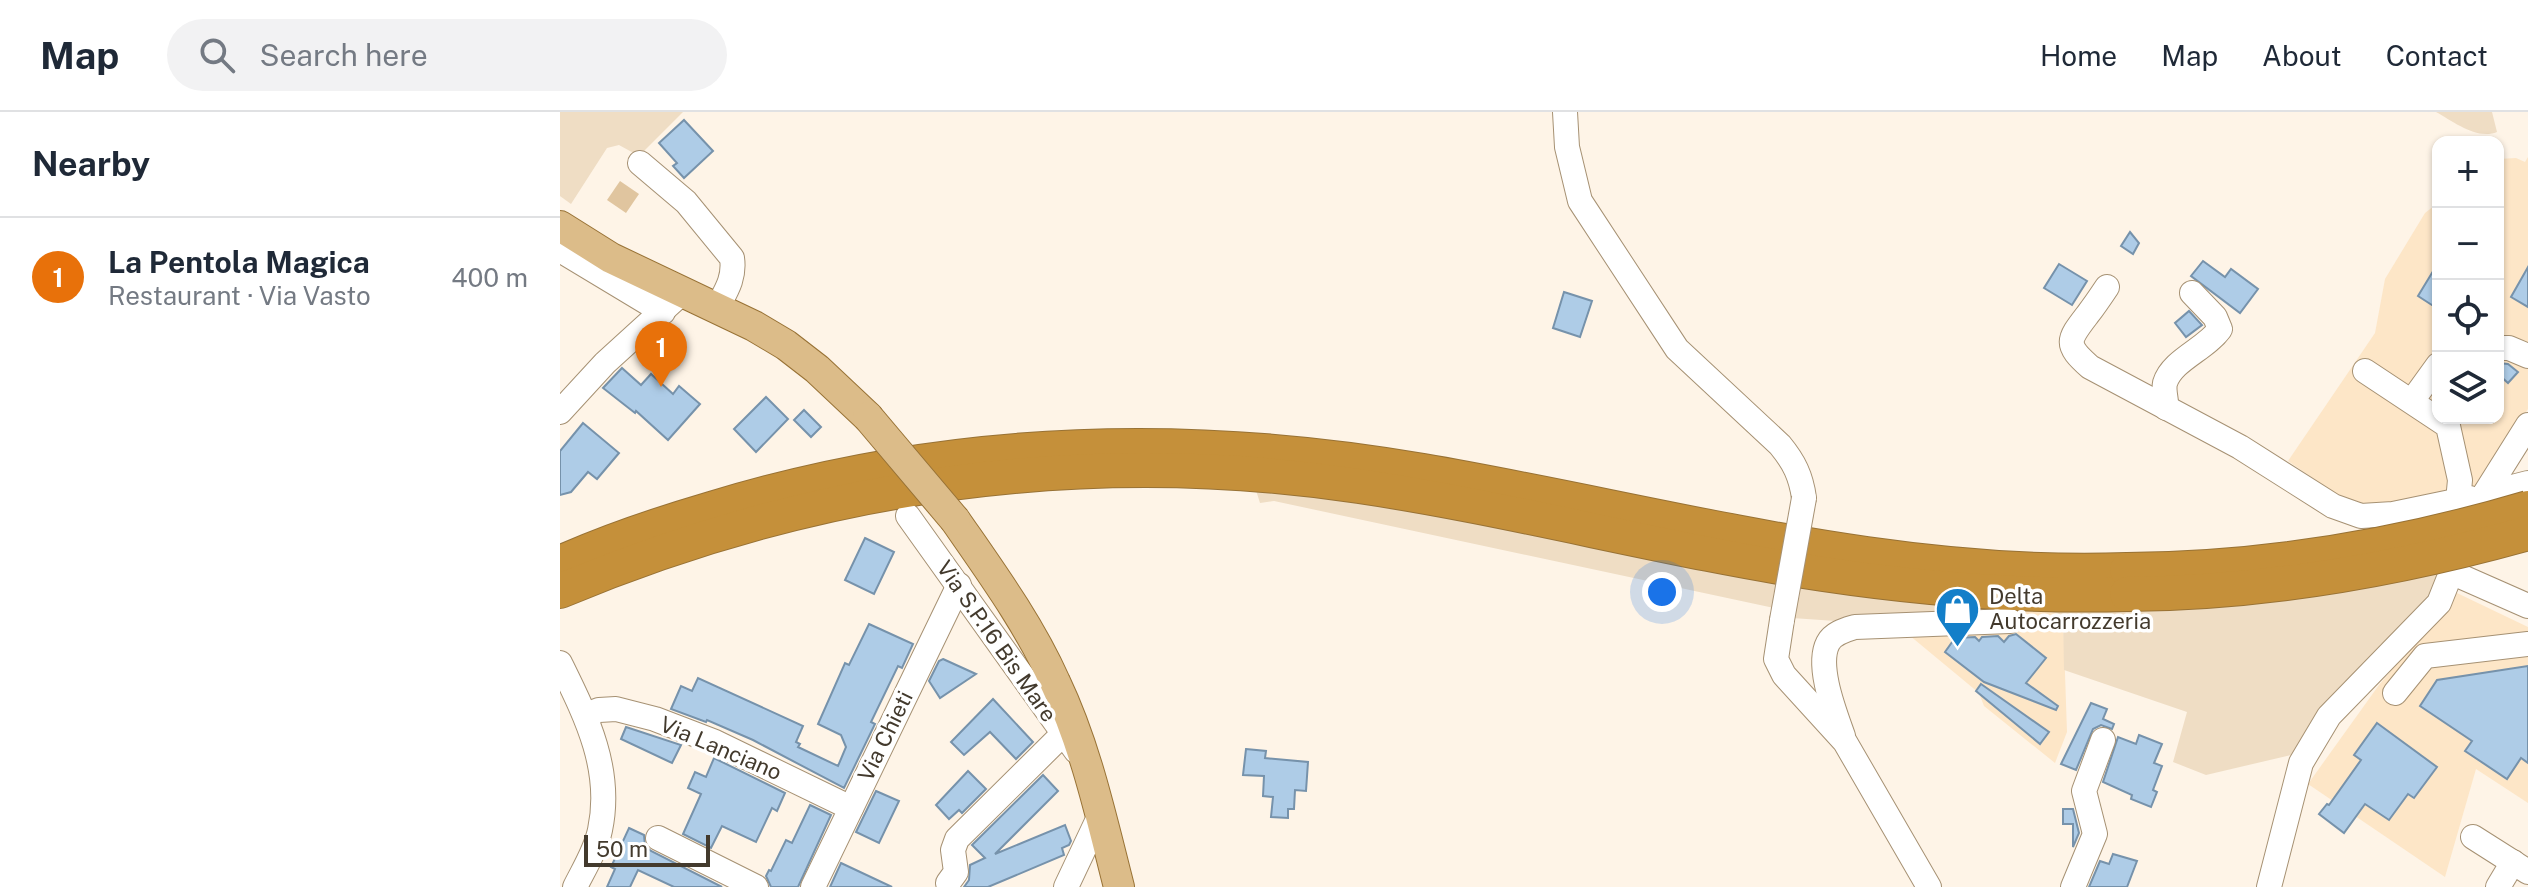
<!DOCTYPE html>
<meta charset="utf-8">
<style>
:root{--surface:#fff;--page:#f2f2f3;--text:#1f2937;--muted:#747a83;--line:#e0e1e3;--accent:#137fc9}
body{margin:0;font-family:"Public Sans",sans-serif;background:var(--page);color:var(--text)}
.controls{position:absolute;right:24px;top:24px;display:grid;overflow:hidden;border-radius:16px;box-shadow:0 2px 6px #0004}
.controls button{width:72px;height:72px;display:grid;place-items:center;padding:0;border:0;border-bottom:2px solid var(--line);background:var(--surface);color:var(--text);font:40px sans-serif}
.scale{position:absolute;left:24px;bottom:20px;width:126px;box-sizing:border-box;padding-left:8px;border:4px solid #433a2d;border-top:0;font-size:22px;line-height:28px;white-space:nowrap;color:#433a2d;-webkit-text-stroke:6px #fff;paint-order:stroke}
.you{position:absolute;left:1102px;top:480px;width:28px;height:28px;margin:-20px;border:6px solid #fff;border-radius:50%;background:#1a73e8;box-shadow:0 0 0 12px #1a73e833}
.badge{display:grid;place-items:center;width:52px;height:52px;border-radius:50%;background:var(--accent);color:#fff;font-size:26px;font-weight:700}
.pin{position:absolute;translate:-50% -66px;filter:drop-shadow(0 2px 4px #0008)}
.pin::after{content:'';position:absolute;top:42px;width:28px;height:24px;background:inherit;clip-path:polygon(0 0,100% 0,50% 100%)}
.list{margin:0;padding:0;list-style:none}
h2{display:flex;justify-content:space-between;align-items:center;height:104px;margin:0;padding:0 32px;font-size:34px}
h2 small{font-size:26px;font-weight:400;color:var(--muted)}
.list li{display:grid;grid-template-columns:52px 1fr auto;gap:24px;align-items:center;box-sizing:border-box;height:120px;padding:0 32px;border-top:2px solid var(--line)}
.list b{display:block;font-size:30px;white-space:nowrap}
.list p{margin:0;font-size:26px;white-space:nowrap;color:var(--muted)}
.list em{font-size:26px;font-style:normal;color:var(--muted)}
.icon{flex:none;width:44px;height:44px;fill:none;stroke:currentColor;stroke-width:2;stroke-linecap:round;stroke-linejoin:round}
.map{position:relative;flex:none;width:1968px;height:775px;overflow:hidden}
header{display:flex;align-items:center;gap:48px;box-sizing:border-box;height:112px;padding:0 40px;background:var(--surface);border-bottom:2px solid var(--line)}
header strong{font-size:38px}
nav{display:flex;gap:44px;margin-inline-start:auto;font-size:28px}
.search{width:560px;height:72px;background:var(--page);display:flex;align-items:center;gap:20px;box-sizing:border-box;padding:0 28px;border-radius:44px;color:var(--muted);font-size:30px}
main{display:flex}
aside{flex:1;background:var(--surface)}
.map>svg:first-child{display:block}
</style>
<header>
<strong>Map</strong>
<div class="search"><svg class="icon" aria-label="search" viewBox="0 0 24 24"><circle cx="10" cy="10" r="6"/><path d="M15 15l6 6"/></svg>Search here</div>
<nav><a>Home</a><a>Map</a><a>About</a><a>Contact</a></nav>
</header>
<main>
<aside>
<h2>Nearby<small></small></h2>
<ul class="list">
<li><span class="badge" style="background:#e8710a">1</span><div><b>La Pentola Magica</b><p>Restaurant · Via Vasto</p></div><em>400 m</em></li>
</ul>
</aside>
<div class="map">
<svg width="1968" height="775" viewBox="0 0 1968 775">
<rect width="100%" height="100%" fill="#fef4e7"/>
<g fill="#fde6c7">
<path d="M1968 45V297L1915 378 1840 390 1801 392 1773 380 1728 349 1815 221 1825 167 1865 101 1878 91V306H1938V47L1956 46 1965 50Z"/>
<path d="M1897 481 1968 515V691L1916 657 1885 765 1748 672 1819 573Z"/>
<path d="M1486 499 1503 503 1507 620 1495 651 1424 594 1419 581 1349 523V506Z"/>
</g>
<g fill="#efddc4">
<path d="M0 0H123L79 44 59 33 47 36 11 92 0 84Z"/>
<path d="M1876 0H1932L1937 20C1917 28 1894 10 1876 0Z"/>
<path d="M694 372 882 397 1219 468 1214 496 714 389 700 391Z"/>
<path d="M1887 457 1869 487 1764 597 1731 643 1646 663 1613 650 1627 600 1504 558 1503 503 1486 499 1290 510 1232 506 1239 472Z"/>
</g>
<path fill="#e0c59f" d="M60 69 79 82 66 101 47 88Z"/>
<g fill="#aecce7" stroke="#7692ab" stroke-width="2">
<path d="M124 8 153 39 124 66 113 54 117 51 99 31Z"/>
<path d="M1570 120 1579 131 1573 142 1561 134Z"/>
<path d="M1643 149 1665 165 1671 157 1698 177 1680 201 1631 164Z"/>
<path d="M1878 151V197L1858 184Z"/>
<path d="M1499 152 1527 169 1512 193 1484 176Z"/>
<path d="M1968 155V195L1951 185Z"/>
<path d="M1004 180 1032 189 1020 225 993 216Z"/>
<path d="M1629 199 1642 213 1626 225 1615 211Z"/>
<path d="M1938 251 1948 252 1958 260 1948 271 1938 262Z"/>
<path d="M62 256 81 273 91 262 113 282 119 274 140 292 108 328 76 299 75 301 43 276Z"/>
<path d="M206 285 228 307 196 340 174 317Z"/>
<path d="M244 298 261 315 251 325 234 308Z"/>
<path d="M23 311 59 341 37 367 28 360 11 380 0 383V339Z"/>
<path d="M305 426 334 440 314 482 285 468Z"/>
<path d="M309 512 353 532 342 556 338 554 311 610 315 612 284 676 193 628 147 608 146 610 111 597 121 574 132 579 138 566 243 614 236 630 240 632 238 635 278 654 286 635 281 623 258 612 285 551 289 553Z"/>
<path d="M1456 522 1486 546 1466 571 1498 594 1496 598 1424 570 1385 540 1395 526 1415 525 1419 529 1422 525 1438 524 1444 530 1449 524Z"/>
<path d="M383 547 416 562 380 586 369 569 379 549Z"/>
<path d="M1968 554V651L1961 646 1947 667 1905 639 1912 629 1860 594 1877 568Z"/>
<path d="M1421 572 1489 620 1480 632 1416 579Z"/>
<path d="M433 587 473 630 456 647 430 620 404 643 391 630Z"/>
<path d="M1531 591 1547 597 1543 607 1554 612 1552 617 1541 613 1533 617 1516 658 1501 652Z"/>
<path d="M1817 611 1877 655 1854 686 1848 682 1829 708 1805 692 1784 721 1759 702 1767 692 1769 693 1801 648 1794 643Z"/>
<path d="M66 615 121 633 112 651 61 627Z"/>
<path d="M1579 623 1602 632 1594 651 1602 654 1593 678 1597 680 1591 695 1571 687 1572 683 1543 670 1558 625 1576 632Z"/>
<path d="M686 637 706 639 705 646 748 650 746 679 735 678 734 697H728V706L711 705 713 685 703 684 704 664 683 663Z"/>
<path d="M154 646 225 681 217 699 212 696 196 730 162 714 151 736 123 722 141 682 128 676 135 660 146 665Z"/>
<path d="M408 659 426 677 402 701 399 698 389 707 376 693Z"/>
<path d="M483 663 498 679 435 742 505 713 511 729 509 733 502 736 504 743 428 775H404L409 768 410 753 425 746 412 733Z"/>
<path d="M316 679 339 689 319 731 296 720Z"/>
<path d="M250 693 271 703 238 775H211L206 764 209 758 211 759 226 728 232 731Z"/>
<path d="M1503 697H1513L1519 721 1513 735V712H1503Z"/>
<path d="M69 716 84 723 85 734 91 739 162 775H114L78 758 70 775H47L55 757 51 755Z"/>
<path d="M1553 742 1577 749 1567 775H1529L1540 749 1549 752Z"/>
<path d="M281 751 332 775H270Z"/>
</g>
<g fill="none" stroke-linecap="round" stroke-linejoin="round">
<defs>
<g id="minor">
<path d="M1005 0 1007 35 1020 89 1117 237 1220 333C1234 350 1241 364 1244 386"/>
<path d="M80 51 126 90 172 146C175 166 166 179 157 196"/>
<path d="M0 138 103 200"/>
<path d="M1547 175C1541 184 1535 193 1528 202 1508 228 1504 232 1530 255L1680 335 1773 394 1801 404 1833 402 1910 386 1919 391"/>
<path d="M1938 236H1949L1968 244"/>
<path d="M1805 259 1888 314 1900 368 1898 389"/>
<path d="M1852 289 1878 253"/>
<path d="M1606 296C1607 287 1603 280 1605 271 1612 248 1646 237 1660 217L1655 205 1632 181"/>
<path d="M0 300 45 251 123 180"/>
<path d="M1925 382 1968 371"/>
<path d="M348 404 516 639"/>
<path d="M1893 461 1968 494"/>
<path d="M1222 508 1216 547 1224 563 1285 630 1369 775"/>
<path d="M0 551C26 604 53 657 40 718 36 738 24 757 15 775"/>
<path d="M1835 581 1865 544 1968 532"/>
<path d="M26 603 39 598 56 597 95 607 155 630 291 696"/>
<path d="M1283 624C1275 601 1256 554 1268 531 1273 521 1285 518 1295 515L1450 509"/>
<path d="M1913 725 1968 760"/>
<path d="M98 726 196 775"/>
<path d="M388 771 396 760 393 738 397 727 503 622"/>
<path d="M253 775 399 473"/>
<path d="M506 775 541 701"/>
<path d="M1513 775 1535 722 1524 679 1543 628"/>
<path d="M1709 775 1741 651 1769 604 1879 491 1919 391 1968 313"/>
<path d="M1938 775 1953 750"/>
</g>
<g id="major">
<path d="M0 114 51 146 194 214 226 233 257 257 308 305"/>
<path d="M395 408C431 460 469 512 495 570 526 635 541 705 559 775"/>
</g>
<g id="highway">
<path d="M0 451C49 429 100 412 151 397 383 326 624 318 863 359 1097 399 1327 467 1567 458"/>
<path d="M0 479C255 372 525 333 799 374 955 397 1108 439 1263 462 1364 477 1465 485 1567 482"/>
</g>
</defs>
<use href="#minor" stroke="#a69173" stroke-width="26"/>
<use href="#major" stroke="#987235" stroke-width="32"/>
<use href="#highway" stroke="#987235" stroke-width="36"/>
<use href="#minor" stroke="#fff" stroke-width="24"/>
<use href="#major" stroke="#dcbc89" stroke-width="30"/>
<use href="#highway" stroke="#c5903a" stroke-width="34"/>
<defs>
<path id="minor-bridge" d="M1222 508 1244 386"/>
<path id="major-bridge" d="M308 305 395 408"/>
<g id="highway-bridge">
<path d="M1567 458C1704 457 1837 435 1968 396"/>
<path d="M1567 482C1704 481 1836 458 1968 421"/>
</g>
</defs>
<use href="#minor-bridge" stroke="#a69173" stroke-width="26" stroke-linecap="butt"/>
<use href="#major-bridge" stroke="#987235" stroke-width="32" stroke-linecap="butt"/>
<use href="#highway-bridge" stroke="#987235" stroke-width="36" stroke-linecap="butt"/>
<use href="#minor-bridge" stroke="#fff" stroke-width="24"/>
<use href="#major-bridge" stroke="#dcbc89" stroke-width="30"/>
<use href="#highway-bridge" stroke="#c5903a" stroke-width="34"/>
</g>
<defs>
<symbol id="shop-pin" viewBox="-11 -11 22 30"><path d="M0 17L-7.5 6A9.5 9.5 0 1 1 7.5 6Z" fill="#137fc9" stroke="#fff"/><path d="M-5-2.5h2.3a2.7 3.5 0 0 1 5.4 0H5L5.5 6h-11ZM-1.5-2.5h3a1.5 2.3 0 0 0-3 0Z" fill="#fff"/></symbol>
</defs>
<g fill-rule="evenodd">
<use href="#shop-pin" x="1372" y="472" width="51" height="69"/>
</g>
<g text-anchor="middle" stroke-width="7" stroke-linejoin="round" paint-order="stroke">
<g font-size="22" fill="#433a2d" stroke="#fff" text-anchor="start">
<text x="1429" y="492">Delta<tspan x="1429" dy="25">Autocarrozzeria</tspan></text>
</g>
<g font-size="22" fill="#433a2d" stroke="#fff">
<text transform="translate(437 529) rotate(55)" y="8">Via S.P.16 Bis Mare</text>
<text transform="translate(325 624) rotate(-64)" y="8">Via Chieti</text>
<text transform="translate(161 636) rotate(23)" y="8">Via Lanciano</text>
</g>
</g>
</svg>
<div class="controls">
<button>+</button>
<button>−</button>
<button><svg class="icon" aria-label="locate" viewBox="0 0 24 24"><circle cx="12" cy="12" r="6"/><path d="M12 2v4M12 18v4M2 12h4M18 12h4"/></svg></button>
<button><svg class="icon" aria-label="layers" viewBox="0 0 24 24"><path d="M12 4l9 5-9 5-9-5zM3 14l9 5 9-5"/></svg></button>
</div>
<div class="scale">50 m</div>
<div class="you"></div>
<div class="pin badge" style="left:101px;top:275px;background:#e8710a">1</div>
</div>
</main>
